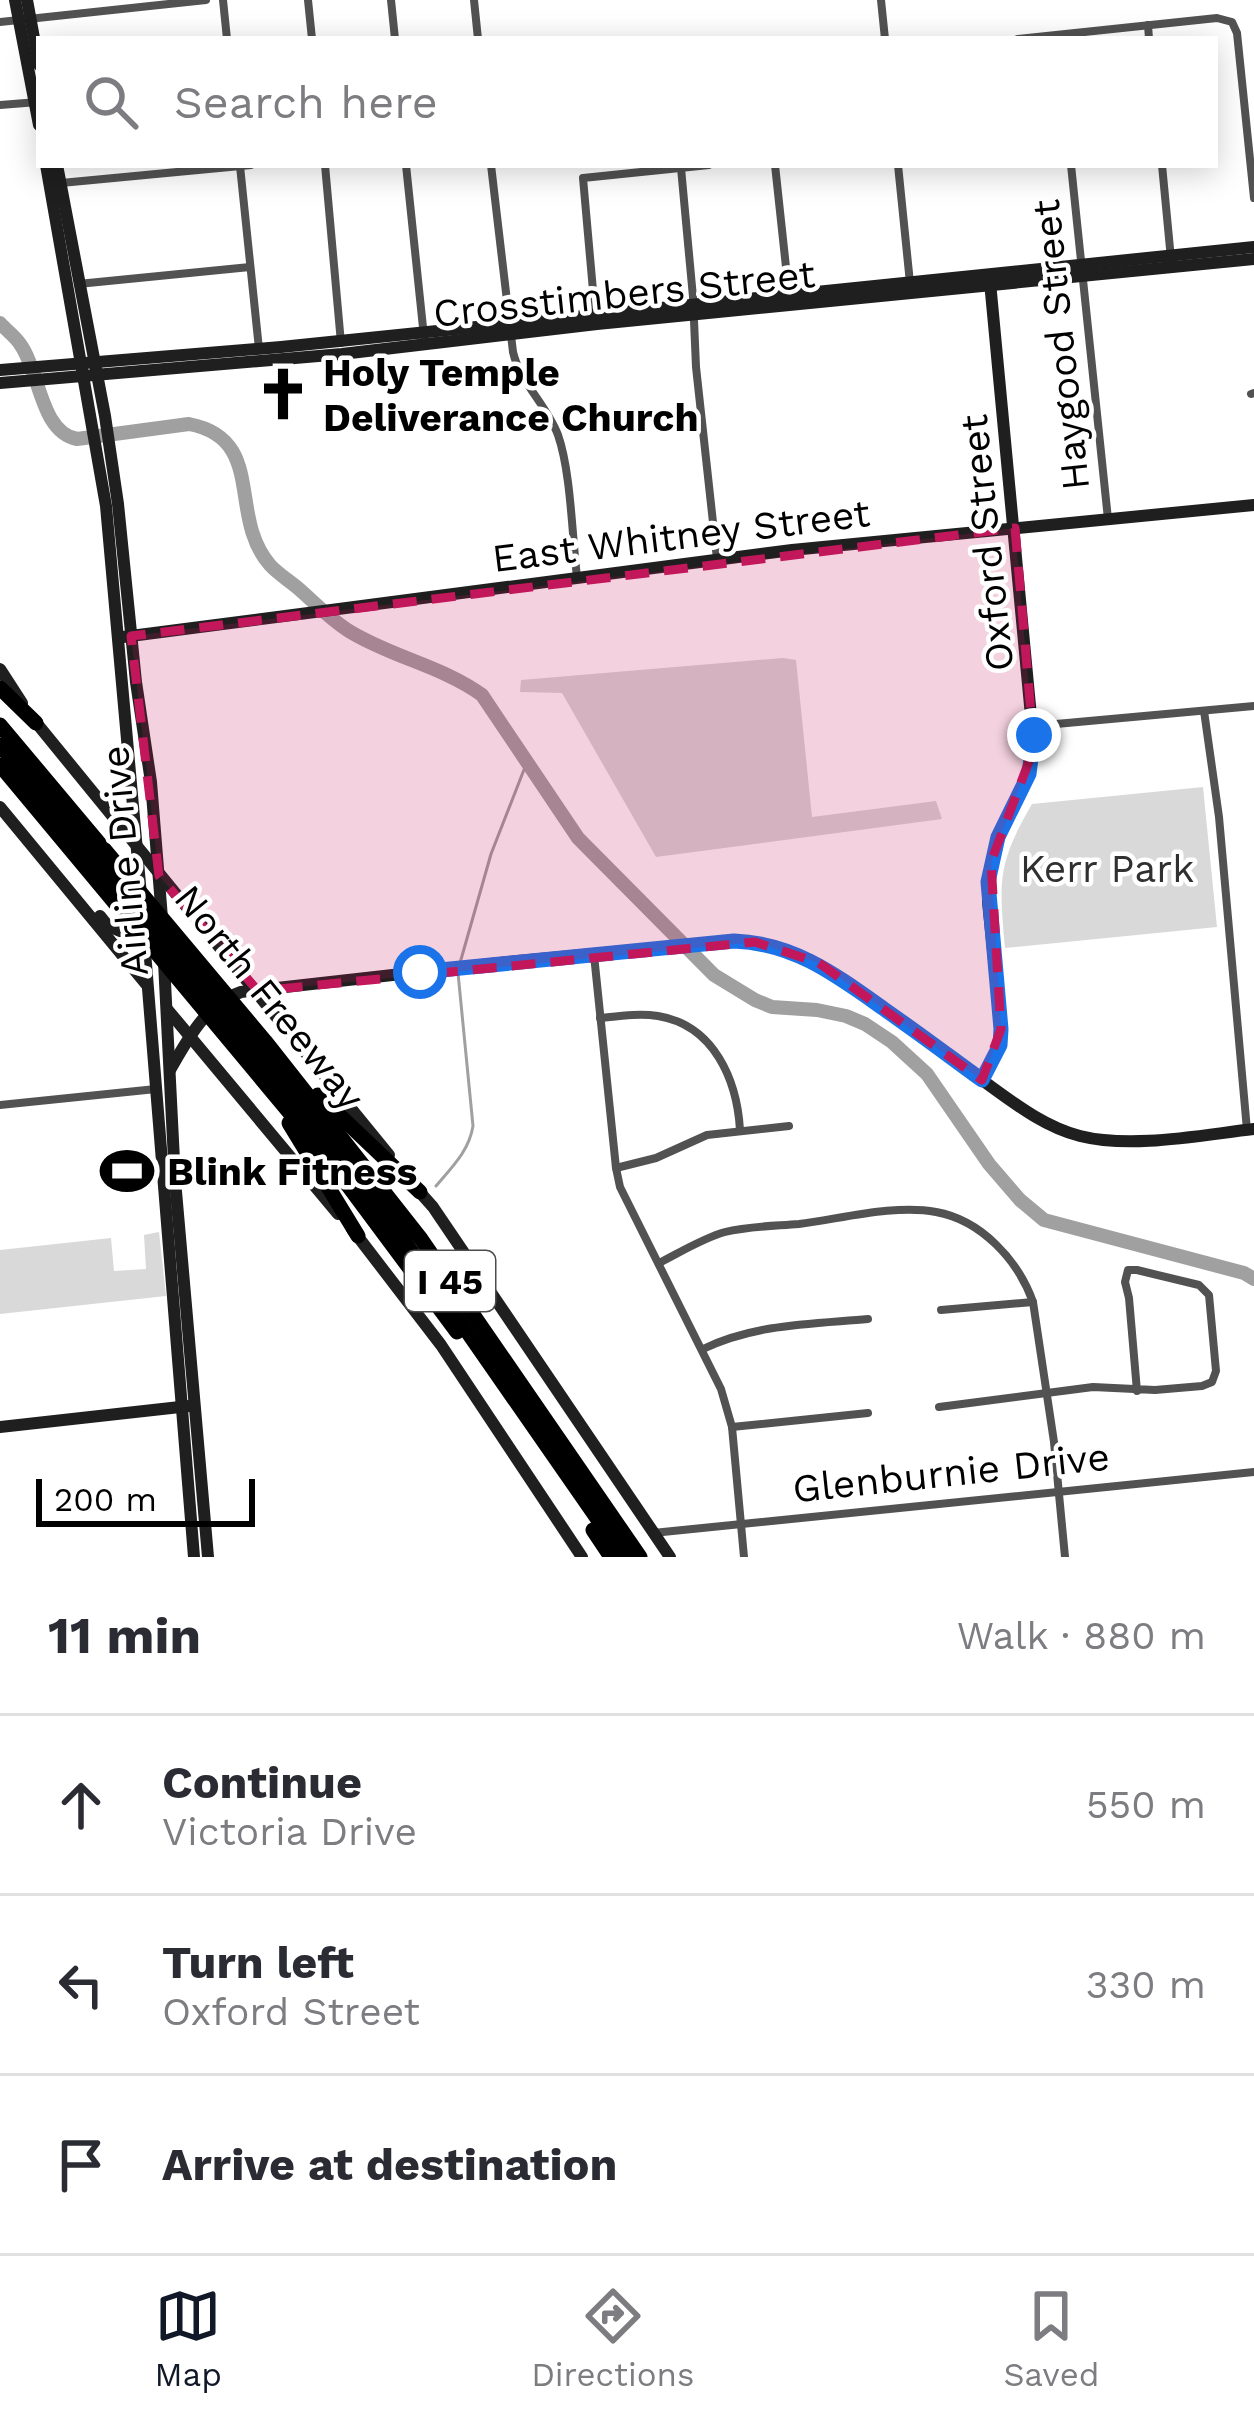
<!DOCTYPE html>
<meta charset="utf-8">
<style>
:root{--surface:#fff;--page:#f7f7f7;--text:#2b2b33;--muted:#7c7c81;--line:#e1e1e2;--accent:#111827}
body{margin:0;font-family:"Work Sans",sans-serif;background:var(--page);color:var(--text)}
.scale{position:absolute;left:36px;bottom:30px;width:219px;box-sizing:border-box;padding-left:12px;border:6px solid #000;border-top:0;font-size:33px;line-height:42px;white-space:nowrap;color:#000;-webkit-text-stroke:9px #fff;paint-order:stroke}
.stop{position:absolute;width:36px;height:36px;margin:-27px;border:9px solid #1a73e8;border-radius:50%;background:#fff}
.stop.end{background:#1a73e8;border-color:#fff;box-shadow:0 3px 12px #0008}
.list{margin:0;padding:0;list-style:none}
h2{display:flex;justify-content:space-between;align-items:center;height:156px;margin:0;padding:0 48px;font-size:51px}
h2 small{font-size:39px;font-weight:400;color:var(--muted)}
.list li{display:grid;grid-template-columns:78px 1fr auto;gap:36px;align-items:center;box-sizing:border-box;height:180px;padding:0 48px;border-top:3px solid var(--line)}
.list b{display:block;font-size:45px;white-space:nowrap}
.list p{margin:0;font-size:39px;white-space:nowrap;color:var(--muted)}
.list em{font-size:39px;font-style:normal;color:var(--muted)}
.icon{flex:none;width:66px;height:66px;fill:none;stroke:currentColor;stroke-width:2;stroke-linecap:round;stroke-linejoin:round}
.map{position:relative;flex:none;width:1254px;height:1557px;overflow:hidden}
.search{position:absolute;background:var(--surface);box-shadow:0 6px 30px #0003;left:36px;right:36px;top:36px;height:132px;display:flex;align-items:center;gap:30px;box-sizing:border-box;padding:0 42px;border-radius:0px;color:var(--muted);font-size:45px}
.sheet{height:696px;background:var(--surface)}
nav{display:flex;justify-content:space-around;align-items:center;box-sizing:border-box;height:168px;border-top:3px solid var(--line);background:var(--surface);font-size:33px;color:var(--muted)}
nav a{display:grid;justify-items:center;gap:6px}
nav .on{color:var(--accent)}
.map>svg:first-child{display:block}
</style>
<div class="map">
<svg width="1254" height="1557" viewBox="0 0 1254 1557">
<rect width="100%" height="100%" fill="#fff"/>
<g fill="#d9d9d9">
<path d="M783 658 796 660 812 817 936 801 942 819 656 857 562 693 520 692 521 680Z"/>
<path d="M1203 787 1217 927 1005 948C999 881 997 864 1032 804Z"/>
<path d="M159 1232 166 1296 0 1314V1250L111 1238 114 1271 146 1269 144 1235Z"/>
</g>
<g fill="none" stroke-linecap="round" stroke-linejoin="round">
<g stroke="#a0a0a0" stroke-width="3">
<path d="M460 963 491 854 527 762"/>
<path d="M436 1186C452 1167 469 1151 473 1126L458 973"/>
</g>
<path stroke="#a0a0a0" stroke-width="14" d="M0 323C6 330 15 336 20 344 40 371 40 432 77 439L189 424C267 439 227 516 270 565 278 574 290 581 299 589 315 603 330 619 349 631 391 657 442 666 482 695L578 838 714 975 755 1000 772 1007 817 1010 846 1016 865 1024 892 1042 927 1074 989 1164 1020 1200 1044 1220 1244 1273 1254 1279"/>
<g stroke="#525252" stroke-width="8">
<path d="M223 0 227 39"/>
<path d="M308 0 312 39"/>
<path d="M391 0 395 39"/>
<path d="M474 0 478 39"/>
<path d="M881 0 885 39"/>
<path d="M0 22 206 0"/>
<path d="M1148 25 1149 39"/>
<path d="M1018 39 1217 18 1232 22 1237 33 1254 198"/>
<path d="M0 105 38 102"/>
<path d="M325 165 341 343"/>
<path d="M406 165 424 337"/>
<path d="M491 165 513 352C520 383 547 405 558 435 571 472 572 536 577 577"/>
<path d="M775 165 789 295"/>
<path d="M898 165 910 283"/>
<path d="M1071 165 1108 519"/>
<path d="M1162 165 1171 259"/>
<path d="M240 166 259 349"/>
<path d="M681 168 693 297 696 367 717 559"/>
<path d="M61 183 251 165"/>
<path d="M78 284 250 267"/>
<path d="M595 313 583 178 709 165"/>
<path d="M1251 394 1254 393"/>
<path d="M1204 711 1219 817 1247 1130"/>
<path d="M1034 726 1254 706"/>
<path d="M594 955 616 1168 620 1187 721 1389 732 1427 744 1557"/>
<path d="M600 1018C619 1016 639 1013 658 1016 714 1025 737 1080 740 1130"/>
<path d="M0 1105 156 1089"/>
<path d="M616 1168 656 1158 707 1135 789 1126"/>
<path d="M659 1263C679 1253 703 1238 725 1232 749 1226 775 1226 799 1224 840 1219 895 1204 936 1212 981 1220 1018 1260 1033 1302L1054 1442 1065 1557"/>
<path d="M941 1310 1033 1302"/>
<path d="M703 1349C755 1324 811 1324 868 1319"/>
<path d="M939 1407 1093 1387 1155 1390 1202 1386 1212 1382 1216 1371 1209 1295 1199 1285 1137 1270H1128L1125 1282 1129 1298 1137 1391"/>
<path d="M732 1427 868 1413"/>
<path d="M653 1533 1254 1472"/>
</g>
<g stroke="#1f1f1f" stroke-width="12">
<path d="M15 0 39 125"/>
<path d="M27 0 39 65"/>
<path d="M46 165 106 506 141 895"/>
<path d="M57 165 105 416 118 504 136 682 151 782 162 918"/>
<path d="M0 370 281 347 1254 247"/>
<path d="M0 383 342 354 597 324 1254 259"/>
<path d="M123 637 792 550 1254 505"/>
<path d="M0 669 22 703"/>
<path d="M34 720 389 1155"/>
<path d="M0 807 146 984"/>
<path d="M100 916 108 926 120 931 124 927 127 914"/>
<path d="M144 939 194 1557"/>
<path d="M164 962 175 1180 208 1557"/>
<path d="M167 1009 338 1214"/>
<path d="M170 1070C188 1039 205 1005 241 992L518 961 734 941C799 943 845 981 896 1018 928 1041 961 1064 993 1088 1019 1107 1048 1128 1080 1136 1132 1149 1201 1135 1254 1129"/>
<path d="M982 1080 1000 1045 1001 1029 988 902V882L998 837 1029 774 1034 748 990 282"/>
<path d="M417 1189 433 1207 670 1557"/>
<path d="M352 1229 441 1345 582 1557"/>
<path d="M0 1427 189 1406"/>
</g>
<g stroke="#000" stroke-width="15">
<path d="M0 688 36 723"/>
<path d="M0 725 265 1041 421 1239 640 1557"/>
<path d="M0 745 235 1026 373 1196 624 1557"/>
<path d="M0 765 329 1160 457 1332"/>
<path d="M318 1095 420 1192"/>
<path d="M289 1123 358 1236"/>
<path d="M593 1530 611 1557"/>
</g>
</g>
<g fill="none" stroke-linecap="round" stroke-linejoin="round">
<path stroke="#1a73e8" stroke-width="15" d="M420 972 734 941C794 943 836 975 884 1009 917 1032 949 1056 982 1080L1000 1045 1001 1029 988 882 998 837 1029 774 1034 735"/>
</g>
<path fill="#c2185b" fill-opacity="0.2" stroke="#c2185b" stroke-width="9" stroke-dasharray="24 15" stroke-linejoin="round" d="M1015 528 1034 748 991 862 1001 1029 982 1080 819 963 755 942 258 991 159 876 131 636Z"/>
<defs>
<symbol id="church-bare" viewBox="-9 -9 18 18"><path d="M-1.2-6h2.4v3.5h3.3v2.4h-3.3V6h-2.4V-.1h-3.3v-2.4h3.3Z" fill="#000" stroke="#fff" stroke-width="2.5" paint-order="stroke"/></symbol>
<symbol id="stadium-bare" viewBox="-9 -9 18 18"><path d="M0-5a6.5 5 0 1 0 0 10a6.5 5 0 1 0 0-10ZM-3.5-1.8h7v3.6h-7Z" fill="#000" stroke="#fff" stroke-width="2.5" paint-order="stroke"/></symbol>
</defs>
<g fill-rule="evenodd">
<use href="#church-bare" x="245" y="356" width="76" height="76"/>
<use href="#stadium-bare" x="89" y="1133" width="76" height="76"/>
</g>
<g text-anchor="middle" stroke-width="9" stroke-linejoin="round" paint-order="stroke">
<rect fill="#fff" stroke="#4c4c4c" stroke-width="3" x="405" y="1251" width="90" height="60" rx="9"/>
<g font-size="36" font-weight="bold" fill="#000">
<text x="450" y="1294">I 45</text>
</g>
<g font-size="39" fill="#000" stroke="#fff">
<text transform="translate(624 293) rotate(-6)" y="14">Crosstimbers Street</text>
<text transform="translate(1060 345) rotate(-96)" y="14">Haygood Street</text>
<text transform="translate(681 535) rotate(-7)" y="14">East Whitney Street</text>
<text transform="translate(986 543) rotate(-96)" y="14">Oxford Street</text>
<text transform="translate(124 861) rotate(-95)" y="14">Airline Drive</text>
<text transform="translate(270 997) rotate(51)" y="14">North Freeway</text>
<text transform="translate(951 1472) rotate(-6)" y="14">Glenburnie Drive</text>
</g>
<g font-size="39" font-weight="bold" fill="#000" stroke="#fff" text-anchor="start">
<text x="323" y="386">Holy Temple<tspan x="323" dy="45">Deliverance Church</tspan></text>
<text x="167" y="1185">Blink Fitness</text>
</g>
<g font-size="39" fill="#303030" stroke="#fff">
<text x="1107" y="882">Kerr Park</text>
</g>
</g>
</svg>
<div class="scale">200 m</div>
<div class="stop" style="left:420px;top:972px"></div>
<div class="stop end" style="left:1034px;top:735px"></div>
<div class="search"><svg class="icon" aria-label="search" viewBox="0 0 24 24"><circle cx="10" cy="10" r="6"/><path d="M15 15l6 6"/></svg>Search here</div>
</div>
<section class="sheet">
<h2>11 min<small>Walk · 880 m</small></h2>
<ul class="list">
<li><svg class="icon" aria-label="ahead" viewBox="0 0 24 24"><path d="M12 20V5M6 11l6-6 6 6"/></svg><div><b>Continue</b><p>Victoria Drive</p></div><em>550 m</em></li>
<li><svg class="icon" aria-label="left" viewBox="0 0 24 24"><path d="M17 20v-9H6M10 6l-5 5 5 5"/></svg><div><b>Turn left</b><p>Oxford Street</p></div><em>330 m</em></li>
<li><svg class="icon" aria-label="arrive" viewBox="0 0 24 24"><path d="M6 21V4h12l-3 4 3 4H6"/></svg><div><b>Arrive at destination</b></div></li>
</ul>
</section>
<nav>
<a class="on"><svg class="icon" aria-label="map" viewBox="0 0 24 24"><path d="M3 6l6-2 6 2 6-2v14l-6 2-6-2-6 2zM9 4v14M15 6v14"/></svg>Map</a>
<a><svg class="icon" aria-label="directions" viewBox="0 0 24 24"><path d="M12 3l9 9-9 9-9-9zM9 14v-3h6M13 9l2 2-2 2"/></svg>Directions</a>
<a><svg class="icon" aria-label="saved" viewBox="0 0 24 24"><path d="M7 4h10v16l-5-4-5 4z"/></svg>Saved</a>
</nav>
